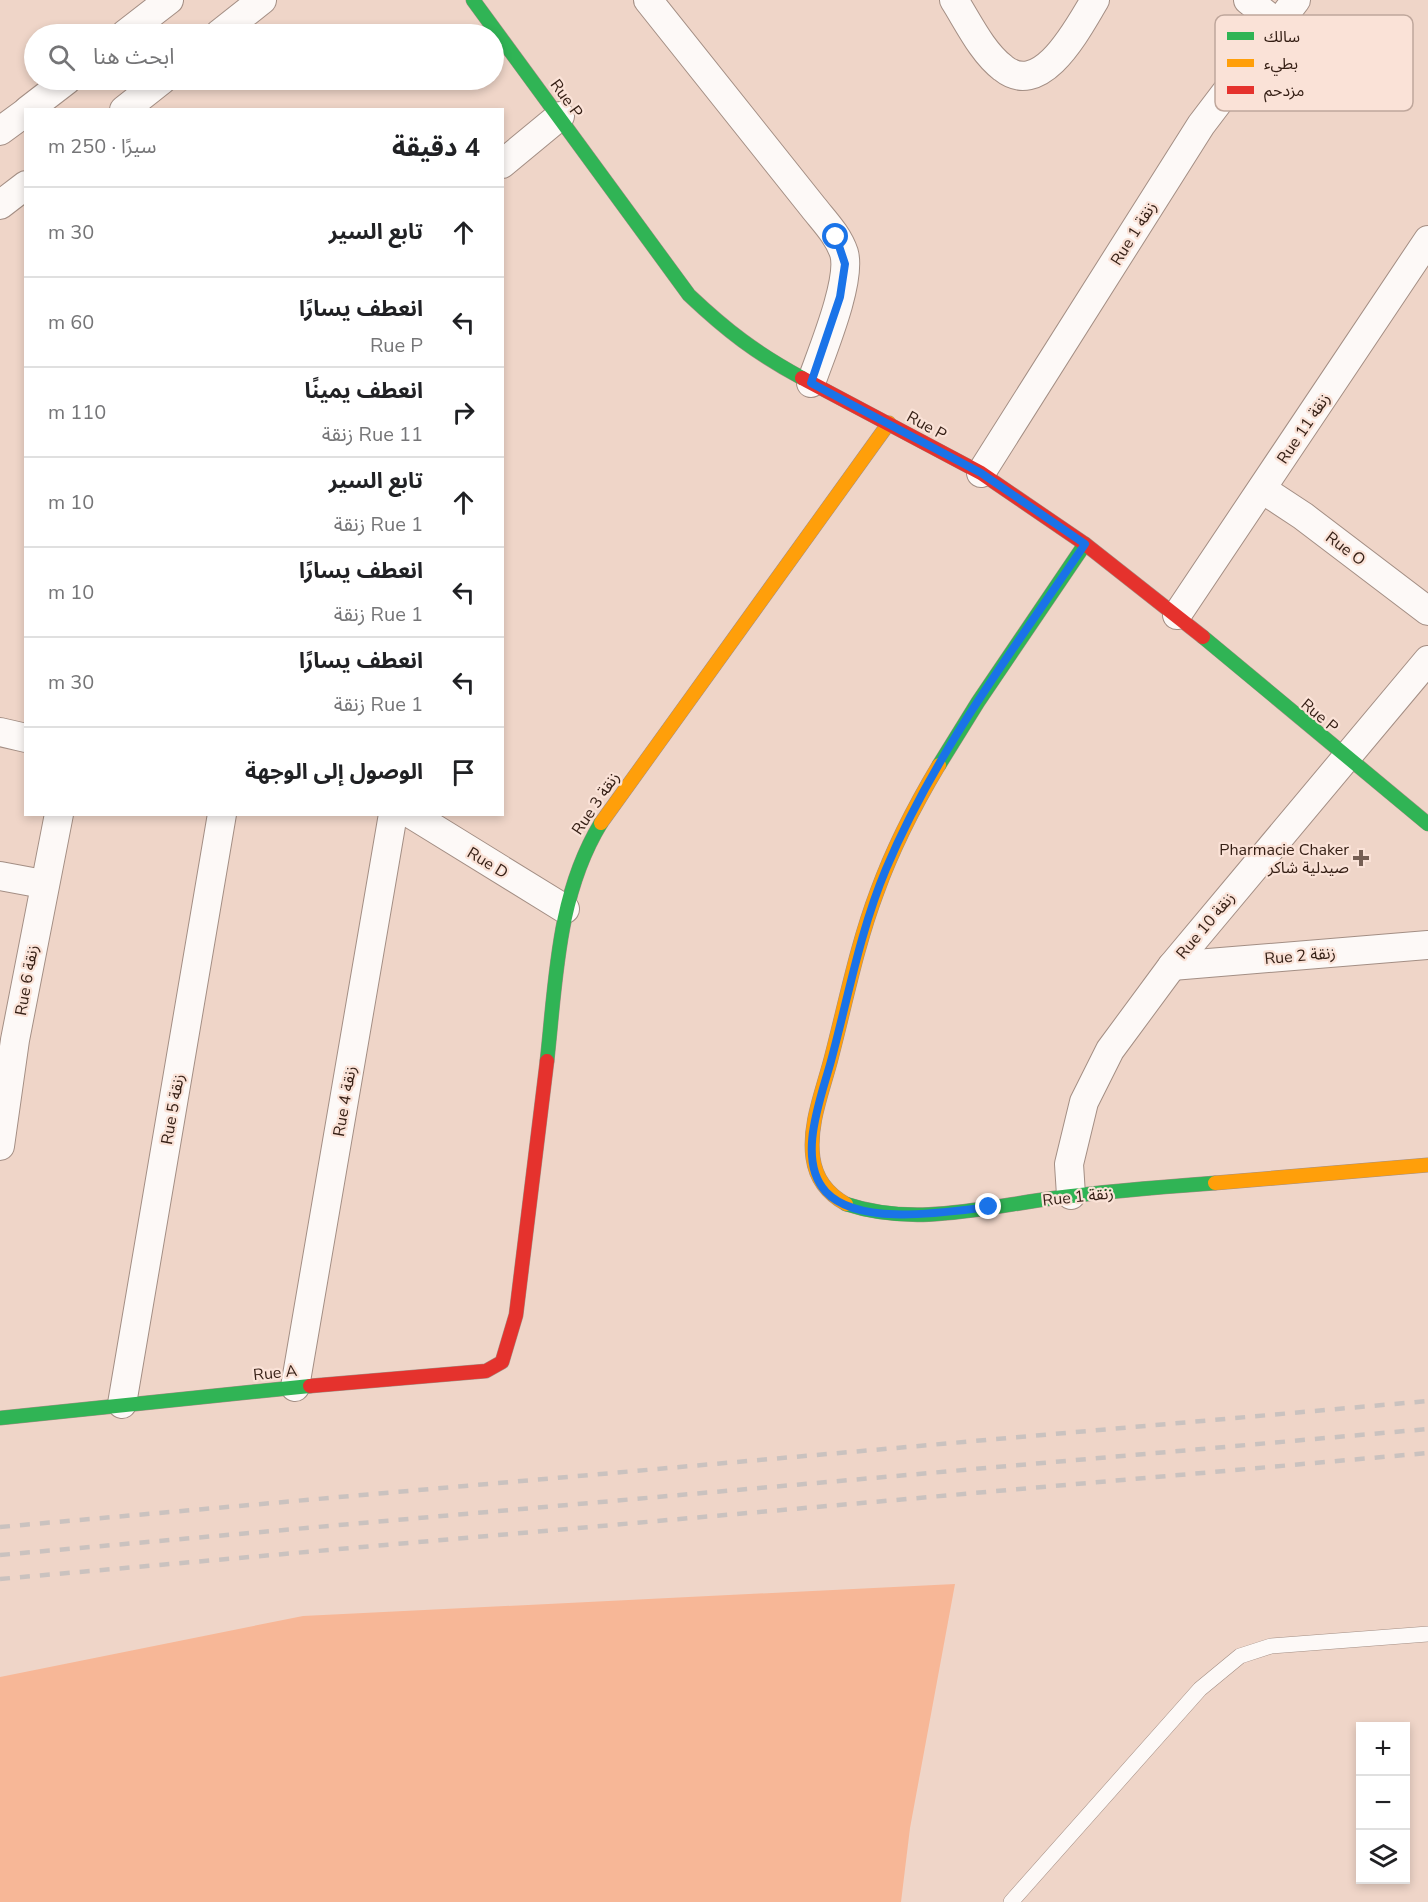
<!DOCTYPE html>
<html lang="ar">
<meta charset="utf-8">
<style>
:root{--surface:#fff;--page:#f6f6f6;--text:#202124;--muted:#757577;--line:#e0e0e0}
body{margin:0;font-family:"Nunito Sans","Noto Sans Arabic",sans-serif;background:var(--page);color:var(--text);direction:rtl}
.controls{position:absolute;right:18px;bottom:18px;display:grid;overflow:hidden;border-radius:0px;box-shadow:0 3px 9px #0003}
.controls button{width:54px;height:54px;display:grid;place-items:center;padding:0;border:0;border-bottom:2px solid var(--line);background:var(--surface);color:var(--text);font:30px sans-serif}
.stop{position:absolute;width:18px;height:18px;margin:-14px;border:4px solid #1a73e8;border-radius:50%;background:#fff}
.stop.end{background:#1a73e8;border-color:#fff;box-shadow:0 2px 6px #0008}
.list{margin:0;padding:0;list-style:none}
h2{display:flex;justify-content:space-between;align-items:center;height:78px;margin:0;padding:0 24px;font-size:26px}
h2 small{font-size:20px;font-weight:400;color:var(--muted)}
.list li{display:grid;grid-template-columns:39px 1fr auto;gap:18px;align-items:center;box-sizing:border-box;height:90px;padding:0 24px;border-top:2px solid var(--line)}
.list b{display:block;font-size:22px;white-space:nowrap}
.list p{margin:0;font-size:20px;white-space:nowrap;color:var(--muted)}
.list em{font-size:20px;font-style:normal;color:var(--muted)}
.icon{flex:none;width:33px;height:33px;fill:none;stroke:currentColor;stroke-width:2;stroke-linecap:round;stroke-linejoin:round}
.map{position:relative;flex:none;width:1428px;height:1902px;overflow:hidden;direction:ltr}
.search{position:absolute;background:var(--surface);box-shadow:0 3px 9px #0003;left:24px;top:24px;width:480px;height:66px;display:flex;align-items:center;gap:15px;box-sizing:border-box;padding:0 21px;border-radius:33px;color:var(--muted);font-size:22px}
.panel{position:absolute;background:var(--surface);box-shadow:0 3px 9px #0003;left:24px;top:108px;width:480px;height:708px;border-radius:0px;direction:rtl}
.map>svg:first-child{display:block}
</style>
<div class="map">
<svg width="1428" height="1902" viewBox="0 0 1428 1902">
<rect width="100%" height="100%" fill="#efd5c8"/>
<path fill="#f7b797" d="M955 1584 910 1828 901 1902H0V1677L303 1616Z"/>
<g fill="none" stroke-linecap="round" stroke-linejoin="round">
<defs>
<path id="lane" d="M1011 1902 1200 1689 1240 1656 1271 1646 1428 1634"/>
<g id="street">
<path d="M648 0 813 207C824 221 838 235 844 253 852 281 821 354 811 383"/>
<path d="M954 0C968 22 982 52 1003 68 1042 100 1079 26 1095 0"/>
<path d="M1248 0 1278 24"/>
<path d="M125 34 169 0"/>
<path d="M219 34 262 0"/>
<path d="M28 110 67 80"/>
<path d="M124 110 162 80"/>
<path d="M0 131 26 112"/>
<path d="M502 164 560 116"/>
<path d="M0 205 26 185"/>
<path d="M981 473 1201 125 1296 0"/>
<path d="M1262 489 1303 516 1428 611"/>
<path d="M1177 615 1428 240"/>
<path d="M0 732 26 738"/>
<path d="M411 814 565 909"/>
<path d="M0 876 43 884"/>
<path d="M1172 966 1428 945"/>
<path d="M0 1146 15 1040 59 814"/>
<path d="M1071 1195 1069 1164 1084 1102 1110 1050 1172 966 1428 660"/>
<path d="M295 1387 393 814"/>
<path d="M122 1404 222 814"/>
</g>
<g id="fast">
<path d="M473 0 689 295C727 331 756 353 802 378"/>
<path d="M1203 637 1428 824"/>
<path d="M939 765 978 702 1085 544"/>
<path d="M547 1061C556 980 557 895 601 823"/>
<path d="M846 1204C915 1227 985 1207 1055 1198 1108 1191 1161 1187 1215 1183"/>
<path d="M0 1418 310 1386"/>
</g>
<g id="slow">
<path d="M601 823 889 423"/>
<path d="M1215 1183 1428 1165"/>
<path d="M846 1204C828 1194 816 1180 813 1158 808 1124 824 1088 832 1055 846 1001 857 945 877 892 893 848 915 805 939 765"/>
</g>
<g id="jam">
<path d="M802 378 981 473 1085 544 1203 637"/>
<path d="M310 1386 486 1371 502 1362 516 1315 547 1061"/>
</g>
</defs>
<use href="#lane" stroke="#a38e84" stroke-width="16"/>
<use href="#street" stroke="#a38e84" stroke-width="30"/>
<use href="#fast" stroke="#a38e84" stroke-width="15"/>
<use href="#slow" stroke="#a38e84" stroke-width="15"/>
<use href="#jam" stroke="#a38e84" stroke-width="15"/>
<use href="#lane" stroke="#fdf9f7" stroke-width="15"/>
<use href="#street" stroke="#fdf9f7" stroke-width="28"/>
<use href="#fast" stroke="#30b455" stroke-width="14"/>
<use href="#slow" stroke="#ff9f0a" stroke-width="14"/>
<use href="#jam" stroke="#e5322d" stroke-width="14"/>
<g stroke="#cac2bf" stroke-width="4.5" stroke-dasharray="10 10" stroke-linecap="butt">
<path d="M0 1527 1428 1401"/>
<path d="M0 1555 1428 1429"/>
<path d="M0 1579 1428 1453"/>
</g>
</g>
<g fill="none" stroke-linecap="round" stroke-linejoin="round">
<path stroke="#1a73e8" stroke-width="8" d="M836 237 845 264 840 297 811 383 981 473 1085 544C1014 649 935 752 886 869 860 931 848 998 831 1061 821 1098 796 1160 826 1192 859 1227 946 1212 989 1207"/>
</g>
<path fill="#755e53" stroke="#fae2d7" stroke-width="2" d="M1358 849h6v6h6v6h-6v6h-6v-6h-6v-6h6z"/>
<g text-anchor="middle" stroke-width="4.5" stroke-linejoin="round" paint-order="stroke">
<g font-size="16" fill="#341e14" stroke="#fae2d7">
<text transform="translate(567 98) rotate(54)" y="6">Rue P</text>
<text transform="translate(1133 233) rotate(-58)" y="6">Rue 1 زنقة</text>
<text transform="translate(927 425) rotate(29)" y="6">Rue P</text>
<text transform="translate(1303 428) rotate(-56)" y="6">Rue 11 زنقة</text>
<text transform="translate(1346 548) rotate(37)" y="6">Rue O</text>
<text transform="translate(1320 715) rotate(40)" y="6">Rue P</text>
<text transform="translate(595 803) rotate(-56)" y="6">Rue 3 زنقة</text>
<text transform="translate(488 862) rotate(31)" y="6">Rue D</text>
<text transform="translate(1205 925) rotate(-50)" y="6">Rue 10 زنقة</text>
<text transform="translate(1300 955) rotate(-5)" y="6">Rue 2 زنقة</text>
<text transform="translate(26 980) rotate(-80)" y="6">Rue 6 زنقة</text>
<text transform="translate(344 1101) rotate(-80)" y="6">Rue 4 زنقة</text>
<text transform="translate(172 1109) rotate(-80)" y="6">Rue 5 زنقة</text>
<text transform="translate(1078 1196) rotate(-6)" y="6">Rue 1 زنقة</text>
<text transform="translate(275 1372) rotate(-6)" y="6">Rue A</text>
</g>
<g font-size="16" fill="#341e14" stroke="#fae2d7" text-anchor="end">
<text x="1349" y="855">Pharmacie Chaker<tspan x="1349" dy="18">صيدلية شاكر</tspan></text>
</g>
</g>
<rect x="1215" y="15" width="198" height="96" rx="9" fill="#fae2d7" stroke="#bfa79c" stroke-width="1.5"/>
<rect x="1227" y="32" width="27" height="8" fill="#30b455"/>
<rect x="1227" y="59" width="27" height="8" fill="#ff9f0a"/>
<rect x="1227" y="86" width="27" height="8" fill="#e5322d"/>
<g font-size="16" fill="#341e14">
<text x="1264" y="42">سالك</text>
<text x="1264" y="69">بطيء</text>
<text x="1264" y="96">مزدحم</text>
</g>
</svg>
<div class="controls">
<button>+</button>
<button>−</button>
<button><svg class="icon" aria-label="layers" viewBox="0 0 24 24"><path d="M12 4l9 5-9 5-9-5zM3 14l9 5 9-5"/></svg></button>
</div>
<div class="stop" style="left:836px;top:237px"></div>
<div class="stop end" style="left:989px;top:1207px"></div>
<div class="search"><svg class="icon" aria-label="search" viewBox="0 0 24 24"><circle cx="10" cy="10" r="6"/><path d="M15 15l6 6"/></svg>ابحث هنا</div>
<section class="panel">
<h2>4 دقيقة<small>سيرًا · 250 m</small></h2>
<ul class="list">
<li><svg class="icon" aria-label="ahead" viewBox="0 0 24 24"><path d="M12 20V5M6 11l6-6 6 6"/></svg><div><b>تابع السير</b></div><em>30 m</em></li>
<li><svg class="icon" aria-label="left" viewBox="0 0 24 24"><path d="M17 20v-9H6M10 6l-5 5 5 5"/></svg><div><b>انعطف يسارًا</b><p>Rue P</p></div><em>60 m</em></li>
<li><svg class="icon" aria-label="right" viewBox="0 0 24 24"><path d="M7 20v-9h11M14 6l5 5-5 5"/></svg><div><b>انعطف يمينًا</b><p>Rue 11 زنقة</p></div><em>110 m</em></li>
<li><svg class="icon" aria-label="ahead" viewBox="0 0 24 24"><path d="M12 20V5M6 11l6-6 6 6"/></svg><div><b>تابع السير</b><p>Rue 1 زنقة</p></div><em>10 m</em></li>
<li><svg class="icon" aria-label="left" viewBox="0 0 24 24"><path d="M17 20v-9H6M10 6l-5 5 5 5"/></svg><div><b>انعطف يسارًا</b><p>Rue 1 زنقة</p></div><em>10 m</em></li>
<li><svg class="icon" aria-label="left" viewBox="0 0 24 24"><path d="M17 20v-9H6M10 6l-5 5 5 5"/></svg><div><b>انعطف يسارًا</b><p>Rue 1 زنقة</p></div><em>30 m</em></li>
<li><svg class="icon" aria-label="arrive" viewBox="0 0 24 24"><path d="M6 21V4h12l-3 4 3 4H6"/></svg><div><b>الوصول إلى الوجهة</b></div></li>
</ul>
</section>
</div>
